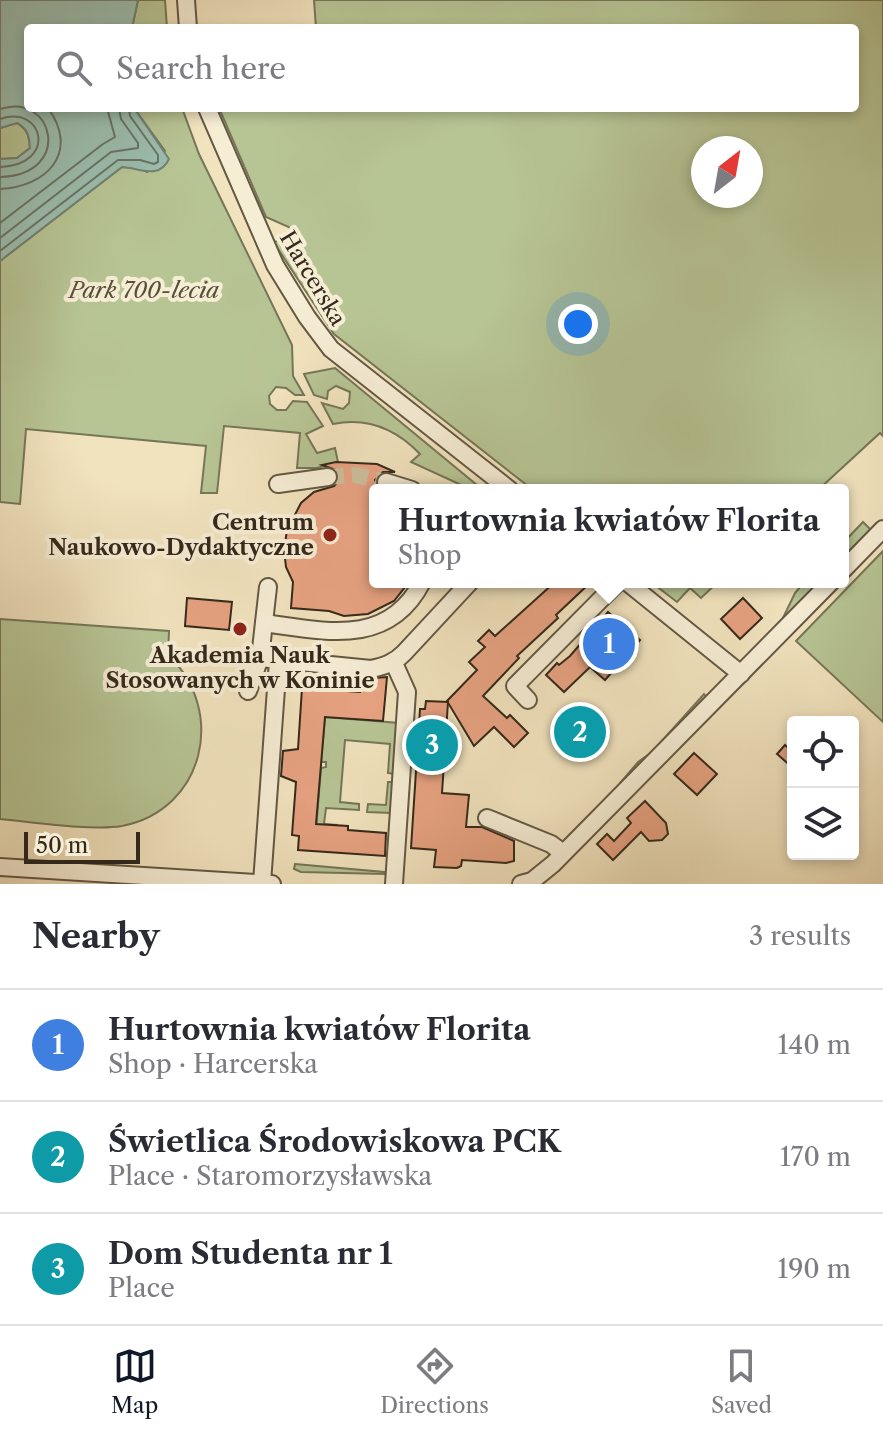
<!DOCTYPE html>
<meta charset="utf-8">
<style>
:root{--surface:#fff;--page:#f2f2f3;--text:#2b2b33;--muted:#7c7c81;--line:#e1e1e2;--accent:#111827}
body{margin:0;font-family:"Libre Caslon Text",serif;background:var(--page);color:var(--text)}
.controls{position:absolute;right:24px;bottom:24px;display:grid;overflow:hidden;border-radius:8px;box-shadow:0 4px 12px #0003}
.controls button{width:72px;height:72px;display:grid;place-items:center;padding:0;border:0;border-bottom:2px solid var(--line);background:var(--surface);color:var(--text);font:40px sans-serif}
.compass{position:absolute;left:691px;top:136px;width:72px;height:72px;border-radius:50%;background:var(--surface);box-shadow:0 4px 12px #0003;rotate:31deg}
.scale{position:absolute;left:24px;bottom:20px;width:116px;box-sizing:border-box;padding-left:8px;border:4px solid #35291b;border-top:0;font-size:22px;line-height:28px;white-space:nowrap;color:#35291b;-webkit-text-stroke:6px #f6edd5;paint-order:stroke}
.you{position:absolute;left:578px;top:324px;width:28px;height:28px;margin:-20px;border:6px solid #fff;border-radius:50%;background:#1a73e8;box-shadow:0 0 0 12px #1a73e833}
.badge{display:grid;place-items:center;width:52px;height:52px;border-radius:50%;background:var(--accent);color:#fff;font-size:26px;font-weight:700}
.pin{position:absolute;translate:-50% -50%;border:4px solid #fff;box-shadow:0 2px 8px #0006}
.popup{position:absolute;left:369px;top:484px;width:480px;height:104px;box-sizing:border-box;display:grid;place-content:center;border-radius:8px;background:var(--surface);filter:drop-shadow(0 2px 6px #0005);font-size:26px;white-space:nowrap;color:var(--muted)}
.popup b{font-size:30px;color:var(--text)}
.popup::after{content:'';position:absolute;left:50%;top:100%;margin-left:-16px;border:16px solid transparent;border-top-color:var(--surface)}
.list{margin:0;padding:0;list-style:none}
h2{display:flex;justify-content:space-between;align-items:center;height:104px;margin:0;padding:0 32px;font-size:34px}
h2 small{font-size:26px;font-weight:400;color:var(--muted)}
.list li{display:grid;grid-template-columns:52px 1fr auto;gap:24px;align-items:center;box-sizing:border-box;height:112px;padding:0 32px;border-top:2px solid var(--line)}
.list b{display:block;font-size:30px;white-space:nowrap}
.list p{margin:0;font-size:26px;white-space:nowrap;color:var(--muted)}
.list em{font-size:26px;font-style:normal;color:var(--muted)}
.icon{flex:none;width:44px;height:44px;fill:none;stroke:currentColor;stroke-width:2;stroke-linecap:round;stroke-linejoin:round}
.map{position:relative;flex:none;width:883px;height:884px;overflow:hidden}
.search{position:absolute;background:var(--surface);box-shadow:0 4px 12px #0003;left:24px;right:24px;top:24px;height:88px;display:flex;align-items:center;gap:20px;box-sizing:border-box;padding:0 28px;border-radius:8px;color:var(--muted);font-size:30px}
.sheet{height:440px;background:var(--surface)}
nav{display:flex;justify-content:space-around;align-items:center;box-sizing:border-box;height:112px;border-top:2px solid var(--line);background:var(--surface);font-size:22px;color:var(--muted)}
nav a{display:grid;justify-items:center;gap:4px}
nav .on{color:var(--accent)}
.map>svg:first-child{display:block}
</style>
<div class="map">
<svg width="883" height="884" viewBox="0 0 883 884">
<rect width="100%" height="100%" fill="#f1e3be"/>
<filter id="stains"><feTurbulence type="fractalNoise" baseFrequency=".0025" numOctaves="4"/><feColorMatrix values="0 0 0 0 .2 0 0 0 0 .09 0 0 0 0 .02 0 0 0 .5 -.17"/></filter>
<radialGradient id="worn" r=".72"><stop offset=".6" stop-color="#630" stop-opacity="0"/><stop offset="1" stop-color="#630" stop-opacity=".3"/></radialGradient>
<g fill="#b7c494" stroke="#767658" stroke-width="2" fill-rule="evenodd">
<path d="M138 0H165L167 28H132Z"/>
<path d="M314 0H883V436L880 433 818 490H533L334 334 274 243 282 237 288 239 291 228 266 217 219 108H855V28H316ZM703 148H751V196H703Z"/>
<path d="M134 108H182L199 154 292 345 293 376 304 395H295L286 388 276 387 269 396 270 404 277 410H286L293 401 307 402 323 426 306 434 317 453 335 448 338 462 317 468H297L300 433 224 426 217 493H201L206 446 26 429 20 504 0 502V261L122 167 139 168 147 172 165 151Z"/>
<path d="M17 123C28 130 29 136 30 148L17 158 0 159V128Z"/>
<path d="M335 368 483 490H472L411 462 420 454C396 429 367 417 333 424L322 403 343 409 349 403 350 392 336 386 328 391 327 399 314 395 304 374Z"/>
<path d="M863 522 872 531 843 559V543Z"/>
<path d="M883 551V722L796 641Z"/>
<path d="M651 582H718L701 598 690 588 677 602Z"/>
<path d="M804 582H820L782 620 795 593Z"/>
<path d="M0 619 169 631 168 655C227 710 205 810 122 826 92 831 33 822 0 819Z"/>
<path d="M704 694 707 698 625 782H621L638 762 652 752Z"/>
<path d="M325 717 399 723 394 774 388 773 390 744 345 740 340 802 359 804V810L326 808 324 824 337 825V831L316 829 321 768 326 767V762H321Z"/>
<path d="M388 782H394L392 813 367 812 368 804 386 805Z"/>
<path d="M295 864 384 872V874L301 872 294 869Z"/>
</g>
<path fill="#9bbeaf" stroke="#728274" stroke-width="2" d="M0 0H138L132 28H28V108H134L169 159C159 180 140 168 122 167L0 261V159L17 158 30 148C29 136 28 129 17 123L0 128Z"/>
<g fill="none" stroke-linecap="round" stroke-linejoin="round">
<g stroke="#687465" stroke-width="2">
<path d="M0 109C54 91 74 175 0 177"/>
<path d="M0 119C44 104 58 165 0 167"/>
<path d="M0 189C47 187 80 152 48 108"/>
<path d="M0 223 103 144 115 137 107 108"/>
<path d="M0 238 111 152 138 148V143L121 119 119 108"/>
<path d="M0 251 118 160H140L154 164 158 162V155L130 116 129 108"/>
</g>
</g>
<g fill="#e7a281" stroke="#35291b" stroke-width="2">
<path d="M336 462 377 464 395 472H383L375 480 379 490H375V582H409L394 601 368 614 344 616 329 611 291 608 293 582 286 567 284 550 287 530 301 503 314 492 334 486 338 482 336 470 322 465Z"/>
<path d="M555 582H591L556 615 558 618 517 656 519 658 483 696 507 718 510 715 528 733 514 747 494 727 474 746 447 701 477 670 469 662 485 647 478 641 489 630 495 636Z"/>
<path d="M187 598 232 602 229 630 185 626Z"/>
<path d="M743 598 762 618 740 639 721 619Z"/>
<path d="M608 612 640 640 605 680 590 667 564 692 546 675 557 663 559 665 570 656Z"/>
<path d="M387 677 383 721 325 717 316 824 348 826V830L386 833 385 856 298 850 299 836 292 835 296 782 281 776 283 751 298 749 302 688 360 692 361 679Z"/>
<path d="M426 701 448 702 442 793 469 795 466 827H482L514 841V861L506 863 462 860 461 866 457 868 434 867 436 850 411 848 420 709H425Z"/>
<path d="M572 716 601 725 595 747 584 744 583 746 559 739 563 724 569 726Z"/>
<path d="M785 745 793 752V768L777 754Z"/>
<path d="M694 753 717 774 697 795 674 774Z"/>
<path d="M645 801 666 823 668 834 662 840 649 841 641 832 613 860 597 844 607 834 614 841 631 823 627 818Z"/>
</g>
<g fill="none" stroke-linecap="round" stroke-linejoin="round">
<path stroke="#cbbe9d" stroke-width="16" stroke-dasharray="16 8" stroke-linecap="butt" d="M328 477 355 475 386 482"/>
<defs>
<g id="minor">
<path d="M186 0 188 28"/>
<path d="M207 108 275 265 307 317 331 349 510 490"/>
<path d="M386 482 412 490"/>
<path d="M278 484 328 477"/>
<path d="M843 570 883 529"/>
<path d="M627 582 741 674"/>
<path d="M264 623C324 631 388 648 422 582"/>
<path d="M260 658 371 669C385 666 394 663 404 653L470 582"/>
<path d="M248 691 260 658 268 587"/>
<path d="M528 700 515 686 618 582"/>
<path d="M487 818 551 844 563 853"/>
<path d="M0 867 272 884"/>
<path d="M262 883 278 661"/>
<path d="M394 884 407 692 394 663"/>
<path d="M521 884 532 881 553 864 831 582"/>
</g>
</defs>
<use href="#minor" stroke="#645844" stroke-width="20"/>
<use href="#minor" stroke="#f6edd5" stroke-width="16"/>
</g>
<g fill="#8f2418" stroke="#f6edd5" stroke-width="3">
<circle cx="330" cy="535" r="8"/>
<circle cx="240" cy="629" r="8"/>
</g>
<g text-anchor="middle" stroke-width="8" stroke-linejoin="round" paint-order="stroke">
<g font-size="22" fill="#35291b" stroke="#f6edd5">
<text transform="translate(313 278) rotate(59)" y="8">Harcerska</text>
</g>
<g font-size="22" font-style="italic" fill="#565039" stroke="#f6edd5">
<text x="144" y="298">Park 700-lecia</text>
</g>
<g font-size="22" font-weight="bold" fill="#35291b" stroke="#f6edd5" text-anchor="end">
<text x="314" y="530">Centrum<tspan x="314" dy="25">Naukowo-Dydaktyczne</tspan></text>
<text x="240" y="663" text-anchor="middle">Akademia Nauk<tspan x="240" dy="25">Stosowanych w Koninie</tspan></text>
</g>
</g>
<rect width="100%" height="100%" filter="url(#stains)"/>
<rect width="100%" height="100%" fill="url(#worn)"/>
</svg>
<div class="controls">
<button><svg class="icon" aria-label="locate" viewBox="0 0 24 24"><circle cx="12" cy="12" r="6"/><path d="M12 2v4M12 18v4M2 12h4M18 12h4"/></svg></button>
<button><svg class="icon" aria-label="layers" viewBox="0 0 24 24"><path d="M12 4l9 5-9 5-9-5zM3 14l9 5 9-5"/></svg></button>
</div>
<svg class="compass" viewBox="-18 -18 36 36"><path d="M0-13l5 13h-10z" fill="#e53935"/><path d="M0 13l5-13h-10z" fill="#7c7c81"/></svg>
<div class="scale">50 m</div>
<div class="you"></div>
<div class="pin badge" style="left:609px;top:644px;background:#3f7fe0">1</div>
<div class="popup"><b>Hurtownia kwiatów Florita</b>Shop</div>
<div class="pin badge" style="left:580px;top:732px;background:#0f9aa8">2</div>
<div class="pin badge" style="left:432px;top:745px;background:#0f9aa8">3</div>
<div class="search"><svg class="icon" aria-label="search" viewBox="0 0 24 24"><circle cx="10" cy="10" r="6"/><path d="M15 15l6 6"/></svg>Search here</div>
</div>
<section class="sheet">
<h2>Nearby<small>3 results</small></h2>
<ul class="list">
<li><span class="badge" style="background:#3f7fe0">1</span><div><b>Hurtownia kwiatów Florita</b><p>Shop · Harcerska</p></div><em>140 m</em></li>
<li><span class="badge" style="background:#0f9aa8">2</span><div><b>Świetlica Środowiskowa PCK</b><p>Place · Staromorzysławska</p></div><em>170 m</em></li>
<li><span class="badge" style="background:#0f9aa8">3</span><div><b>Dom Studenta nr 1</b><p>Place</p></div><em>190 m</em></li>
</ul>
</section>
<nav>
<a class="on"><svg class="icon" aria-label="map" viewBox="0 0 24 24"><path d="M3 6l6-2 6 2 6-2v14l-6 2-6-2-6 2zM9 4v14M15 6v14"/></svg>Map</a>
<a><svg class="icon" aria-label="directions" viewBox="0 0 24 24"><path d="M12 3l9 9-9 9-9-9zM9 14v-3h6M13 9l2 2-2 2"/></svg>Directions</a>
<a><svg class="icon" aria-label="saved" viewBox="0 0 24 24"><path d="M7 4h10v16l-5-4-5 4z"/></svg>Saved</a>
</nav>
